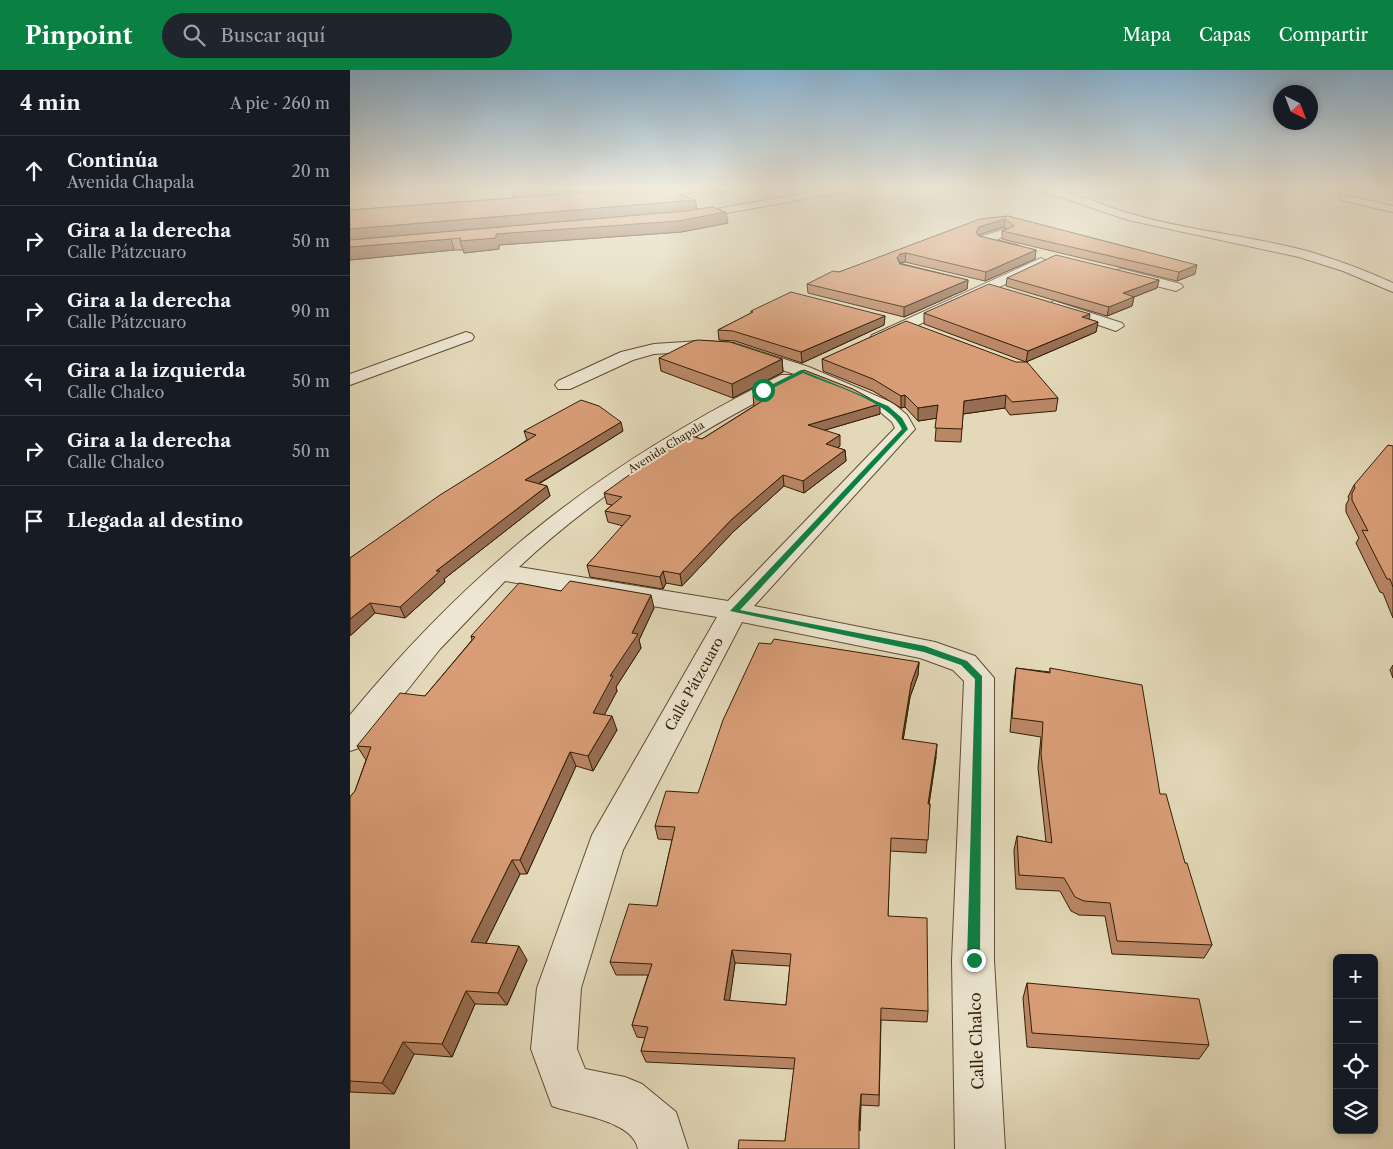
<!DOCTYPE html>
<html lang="es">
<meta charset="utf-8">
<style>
:root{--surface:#171b24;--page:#20242c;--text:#f1f3f6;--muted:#9ea1a6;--line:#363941;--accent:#0b8043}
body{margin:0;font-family:"Libre Caslon Text",serif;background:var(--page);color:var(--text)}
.controls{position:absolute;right:15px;bottom:15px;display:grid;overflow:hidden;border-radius:8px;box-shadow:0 2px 8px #0003}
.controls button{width:45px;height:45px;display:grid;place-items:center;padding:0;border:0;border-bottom:1px solid var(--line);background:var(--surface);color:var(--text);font:25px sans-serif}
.compass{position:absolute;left:923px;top:15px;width:45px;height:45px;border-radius:50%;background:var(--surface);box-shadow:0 2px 8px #0003;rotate:138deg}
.stop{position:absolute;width:15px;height:15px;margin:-11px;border:4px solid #0b8043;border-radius:50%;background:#fff}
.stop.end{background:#0b8043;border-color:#fff;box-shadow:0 1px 5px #0008}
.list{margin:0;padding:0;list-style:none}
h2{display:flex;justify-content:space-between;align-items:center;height:65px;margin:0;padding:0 20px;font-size:21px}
h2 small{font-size:16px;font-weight:400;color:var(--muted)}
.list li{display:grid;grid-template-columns:32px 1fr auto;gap:15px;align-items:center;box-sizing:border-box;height:70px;padding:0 20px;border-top:1px solid var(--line)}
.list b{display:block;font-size:19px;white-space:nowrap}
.list p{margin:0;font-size:16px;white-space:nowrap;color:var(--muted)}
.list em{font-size:16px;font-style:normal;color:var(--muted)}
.icon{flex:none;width:28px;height:28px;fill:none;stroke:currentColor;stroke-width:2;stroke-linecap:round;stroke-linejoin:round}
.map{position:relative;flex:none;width:1043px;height:1079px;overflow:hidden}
header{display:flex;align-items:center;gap:30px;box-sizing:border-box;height:70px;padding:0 25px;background:var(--accent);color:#fff}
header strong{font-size:24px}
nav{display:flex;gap:28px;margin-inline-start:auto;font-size:18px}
.search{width:350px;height:45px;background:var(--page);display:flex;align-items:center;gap:12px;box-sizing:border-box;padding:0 18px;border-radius:28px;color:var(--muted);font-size:19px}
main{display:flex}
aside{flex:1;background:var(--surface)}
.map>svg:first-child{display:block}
</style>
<header>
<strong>Pinpoint</strong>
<div class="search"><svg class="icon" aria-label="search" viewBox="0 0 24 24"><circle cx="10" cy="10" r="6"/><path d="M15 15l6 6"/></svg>Buscar aquí</div>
<nav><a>Mapa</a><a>Capas</a><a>Compartir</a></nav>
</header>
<main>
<aside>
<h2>4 min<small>A pie · 260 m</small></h2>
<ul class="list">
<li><svg class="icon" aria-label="ahead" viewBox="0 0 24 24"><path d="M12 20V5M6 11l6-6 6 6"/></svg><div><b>Continúa</b><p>Avenida Chapala</p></div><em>20 m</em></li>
<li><svg class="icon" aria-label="right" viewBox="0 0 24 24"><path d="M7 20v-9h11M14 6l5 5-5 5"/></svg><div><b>Gira a la derecha</b><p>Calle Pátzcuaro</p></div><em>50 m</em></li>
<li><svg class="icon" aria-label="right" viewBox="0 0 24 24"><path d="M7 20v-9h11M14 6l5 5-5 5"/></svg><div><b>Gira a la derecha</b><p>Calle Pátzcuaro</p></div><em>90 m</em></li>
<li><svg class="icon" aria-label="left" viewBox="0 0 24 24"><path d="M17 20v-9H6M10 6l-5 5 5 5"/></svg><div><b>Gira a la izquierda</b><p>Calle Chalco</p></div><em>50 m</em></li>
<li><svg class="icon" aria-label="right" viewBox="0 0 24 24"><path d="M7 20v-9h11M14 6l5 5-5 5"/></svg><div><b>Gira a la derecha</b><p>Calle Chalco</p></div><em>50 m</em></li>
<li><svg class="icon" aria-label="arrive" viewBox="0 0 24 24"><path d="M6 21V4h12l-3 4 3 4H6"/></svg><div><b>Llegada al destino</b></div></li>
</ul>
</aside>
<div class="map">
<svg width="1043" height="1079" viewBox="0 0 1043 1079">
<rect width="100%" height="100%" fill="#e3d9b9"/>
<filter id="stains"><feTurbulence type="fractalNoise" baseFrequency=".004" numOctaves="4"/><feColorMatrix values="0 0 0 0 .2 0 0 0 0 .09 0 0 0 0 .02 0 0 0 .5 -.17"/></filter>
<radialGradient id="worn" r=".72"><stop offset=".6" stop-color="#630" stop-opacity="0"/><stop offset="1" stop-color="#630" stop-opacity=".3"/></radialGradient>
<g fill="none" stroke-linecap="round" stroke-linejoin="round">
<defs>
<g id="street">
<path d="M347 117H388L383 120 283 127 278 124 283 121Z"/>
<path d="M490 117H509L504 120 338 150 332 147 338 144Z"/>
<path d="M667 117C707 112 747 135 785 145 841 161 901 166 957 181 987 190 1015 200 1043 213V222L993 201 949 187 778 150 716 129Z"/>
<path d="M994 125 1043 136V142L990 130V126Z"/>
<path d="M655 159 661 163 646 170 668 175 670 178 668 181 664 182 629 173 627 170 629 167Z"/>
<path d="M691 188 698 192 696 195 534 271H522L520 268 522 265Z"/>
<path d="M772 199 831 214 833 217 826 221 767 206 765 203 767 200Z"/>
<path d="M704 231 772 253 774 256 766 261 699 238 697 235Z"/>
<path d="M116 262 122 264 124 267 122 270 0 315V304Z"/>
<path d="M350 271 384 273 459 297 543 333 557 345 565 359 404 536 585 572 625 586 644 608V890L655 1079H605L602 890 614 611 603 600 570 588 392 552 273 780 231 918 227 979 235 999 275 1007 292 1014 326 1042 338 1079H288C283 1050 226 1045 202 1036L181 979 187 918 242 765 367 547 155 511 90 579 12 677 0 681V645C125 493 255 392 431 305H443L446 309 443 313C345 363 250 421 169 497L378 531 545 358 542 352 529 341 513 333 447 305 382 283 350 281 304 284 283 290 220 319H208L205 315 208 311 271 282 304 274Z"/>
</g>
</defs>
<use href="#street" stroke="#5f4d32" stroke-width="2"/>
<use href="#street" fill="#ede6d2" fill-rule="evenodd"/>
</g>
<g fill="#ba8766" stroke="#331e05" fill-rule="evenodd">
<path d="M293 117 294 119 345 130 347 139 378 153 331 162 149 175V179L114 183 113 180H104L0 190V140L164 128 162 119Z"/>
<path d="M658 146 845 204 827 211 652 169V161L657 159 654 157 628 165 629 166 686 180 685 189 635 211 555 192 549 193 618 210 617 219 554 247 458 223 457 214 489 202Z"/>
<path d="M657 208 809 210 807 218 784 227 782 236 757 246 656 216Z"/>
<path d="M401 241 535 246 534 255 452 293 385 271 369 270 368 260 401 243Z"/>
<path d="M574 243 739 249 748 252 746 262 676 292 574 254Z"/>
<path d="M309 288 432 289 433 302 383 328 311 301Z"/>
<path d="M472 289 708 328 706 341 660 345 655 338 613 344 611 372 585 371 587 348 568 351 555 337 551 338 523 321 473 301Z"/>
<path d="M403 325 530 344 475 360 490 376 488 378 495 380 496 391 454 423 434 416 383 462 332 516 316 513 313 519 240 507 237 495 273 456 258 452 255 441 262 435 257 434 254 423 352 369 404 336Z"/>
<path d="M174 361H273L189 414 197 416 200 426 94 509 95 512 55 548 25 543 0 566V488L177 370Z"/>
<path d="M1043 376V548L1033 523 1030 522 1006 473 1009 468 996 442V435L999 429 998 427 1004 415Z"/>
<path d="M304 538 289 570 291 578 266 617 267 621 254 645 267 660 243 701 226 696 177 804H170L136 873 177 890 157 935 125 934 102 987 64 984 44 1024 0 1022V727L5 721 16 690 7 676 75 626 122 570 121 566Z"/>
<path d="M569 592 568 605 560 627 553 670 586 687 579 734H580L576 783 540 781 538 846 578 941 577 952 531 950 529 1036 511 1035 435 1071 444 999 296 992 291 981 295 968 287 967 282 955 298 905H266L260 892 307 836 322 770 308 769 305 756 348 723ZM385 893 440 896 436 935 379 931Z"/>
<path d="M1043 595V608L1040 600Z"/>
<path d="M666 598 700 602V598L810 724 835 793 862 875 854 888 762 884 755 846 729 845 721 841 710 821 666 819 664 780 667 766 696 772 688 698 691 667 660 662 664 612Z"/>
<path d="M677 913 859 975 849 989 677 977 673 928Z"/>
</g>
<g fill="#976e53" stroke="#331e05">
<path d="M202 117H293L294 119 164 129 162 119Z"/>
<path d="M345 130 347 140 0 170V159Z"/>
<path d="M376 142 378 153 331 162 149 175V179L114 183 110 171 146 164Z"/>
<path d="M655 149 654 157 628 165 626 163 629 157Z"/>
<path d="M101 169 104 180 0 190V177Z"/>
<path d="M686 180 685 189 635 211 636 202Z"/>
<path d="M556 183 555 192 550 193 547 188 550 184Z"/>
<path d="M847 195 845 204 827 211 829 202Z"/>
<path d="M618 210 617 219 554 247V237Z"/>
<path d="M809 210 807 218 784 227 782 236 757 246 759 237 773 223Z"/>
<path d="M740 244 739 254 732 247Z"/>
<path d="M535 246 534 255 452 293 451 282Z"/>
<path d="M748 252 746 262 676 292 678 281Z"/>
<path d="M432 289 433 302 383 328 382 314Z"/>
<path d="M555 325V337L551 338V326Z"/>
<path d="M656 325 655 338 613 344 614 331Z"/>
<path d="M530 334V344L458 365V355Z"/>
<path d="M588 335V348L568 351V338Z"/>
<path d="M271 352 273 361 178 420 175 410Z"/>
<path d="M490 365V376L477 385 476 374Z"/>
<path d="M495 380 496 391 454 423 453 411Z"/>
<path d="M433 405 434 416 383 462 332 516 330 504 381 450Z"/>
<path d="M197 416 200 426 94 509 95 512 55 548 50 537 86 501Z"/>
<path d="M313 501 316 513 313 519 310 507Z"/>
<path d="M301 525 304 538 289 570 291 578 266 617 267 621 248 657 243 643 260 606 282 563Z"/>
<path d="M20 533 25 543 0 566V549Z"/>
<path d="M569 592 568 605 560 627 551 683 552 669 561 614Z"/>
<path d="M262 646 267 660 243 701 238 686Z"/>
<path d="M587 674 586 687 577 747 578 734Z"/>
<path d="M220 682 226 696 177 804 170 790Z"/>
<path d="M162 790 170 804 130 885 121 872Z"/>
<path d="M169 876 177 890 157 935 148 923Z"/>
<path d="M382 880 385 893 378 942 374 930Z"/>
<path d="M116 921 125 934 102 987 92 974Z"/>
<path d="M53 972 64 984 44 1024 32 1013Z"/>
<path d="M511 1024V1035L510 1061 509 1051Z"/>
</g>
<g fill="#d89d77" stroke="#331e05" fill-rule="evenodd">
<path d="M163 117H202L162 119Z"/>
<path d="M312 117 345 130 0 159V140Z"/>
<path d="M362 137 376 142 329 151 146 164V168L110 171 111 168 101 169 0 177V170L336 141Z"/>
<path d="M658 146 847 195 829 202 652 161 664 156 655 149 629 157 626 163 629 166 686 180 636 202 556 183 550 184 547 188 550 194 618 210 554 237 457 214 483 201 489 202 630 149Z"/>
<path d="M706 185 809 210 773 223 784 227 759 237 657 208Z"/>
<path d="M639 214 740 244 732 247 748 252 678 281 574 243Z"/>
<path d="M441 222 535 246 451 282 383 261 368 260 403 242 401 241Z"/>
<path d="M556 251 666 292H677L708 328 662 332 656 325 614 331 612 359 585 358 588 335 568 338 555 325 551 326 523 309 472 289Z"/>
<path d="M348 270 380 272 432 289 382 314 309 288 343 271Z"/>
<path d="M454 300 503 319 530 334 458 355 490 365 476 374 495 380 453 411 433 405 381 450 330 504 313 501 310 507 237 495 281 446 255 441 272 427 254 423 329 369 338 365 352 369 414 330 403 325Z"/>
<path d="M231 330 249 336 271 352 175 410 197 416 86 501H90L50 537 20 533 0 549V488L90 425 186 365 174 361Z"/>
<path d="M1038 375 1043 376V517L1040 509H1037L1012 460 1018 461 1002 430V423L1005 418 1004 415Z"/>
<path d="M220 511 301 525 282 563 288 564 260 606H263L243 643 262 646 238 686 220 682 170 790H162L121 872 169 876 148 923 116 921 92 974 53 972 32 1013 0 1011V727L5 721 21 677 7 676 50 623 75 626 125 567 121 566 169 513 211 521Z"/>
<path d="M424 569 569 592 561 614 552 669 587 674 578 734H580L578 770 541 768 538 846 577 848 578 941 531 938 529 1025 511 1024 509 1051V1079H388L389 1070 435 1071 445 988 291 981 298 957 282 955 302 894 260 892 279 834 307 836 325 757 305 756 316 721 348 723 373 650 409 573 421 574ZM382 880 441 884 436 935 374 930Z"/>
<path d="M666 598 700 603V598L792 615 810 724H816L835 793H837L862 875 767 871 760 833 734 831 725 827 714 808 669 805 667 766 702 773 691 684 693 652 662 648Z"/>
<path d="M677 913 849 929 859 975 682 963Z"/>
</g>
<linearGradient id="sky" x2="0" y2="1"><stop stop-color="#89b5d6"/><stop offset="0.44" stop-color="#f2eee0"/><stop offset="1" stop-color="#f2eee0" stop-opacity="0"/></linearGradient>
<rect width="1043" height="268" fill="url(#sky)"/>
<path fill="#0b8043" d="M451 300 538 336 552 348 558 359 390 540 575 576 617 591 632 606 630 890 628 894 624 896 619 894 617 890 625 609 611 595 574 582 380 541 552 359C540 331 480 315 453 303L415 322 411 320Z"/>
<g text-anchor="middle" stroke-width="4" stroke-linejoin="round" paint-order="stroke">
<g font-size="11" fill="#331e05" stroke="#ede6d2">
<text transform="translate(316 377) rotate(-32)" y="4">Avenida Chapala</text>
</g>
<g font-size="14" fill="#331e05" stroke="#ede6d2">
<text transform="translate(344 614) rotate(-61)" y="5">Calle Pátzcuaro</text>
</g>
<g font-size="16" fill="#331e05" stroke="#ede6d2">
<text transform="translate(626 971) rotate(-92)" y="6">Calle Chalco</text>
</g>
</g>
<rect width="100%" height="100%" filter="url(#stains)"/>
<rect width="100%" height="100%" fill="url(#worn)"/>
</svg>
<div class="controls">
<button>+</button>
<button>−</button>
<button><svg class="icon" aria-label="locate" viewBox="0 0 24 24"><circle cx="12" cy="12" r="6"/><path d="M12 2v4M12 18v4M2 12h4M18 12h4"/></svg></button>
<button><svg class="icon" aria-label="layers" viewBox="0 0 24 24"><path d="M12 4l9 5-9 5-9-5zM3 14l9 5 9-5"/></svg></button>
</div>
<svg class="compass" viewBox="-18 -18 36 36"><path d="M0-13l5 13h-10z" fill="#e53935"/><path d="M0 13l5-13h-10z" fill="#9ea1a6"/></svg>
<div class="stop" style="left:413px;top:320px"></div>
<div class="stop end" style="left:624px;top:890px"></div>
</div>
</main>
